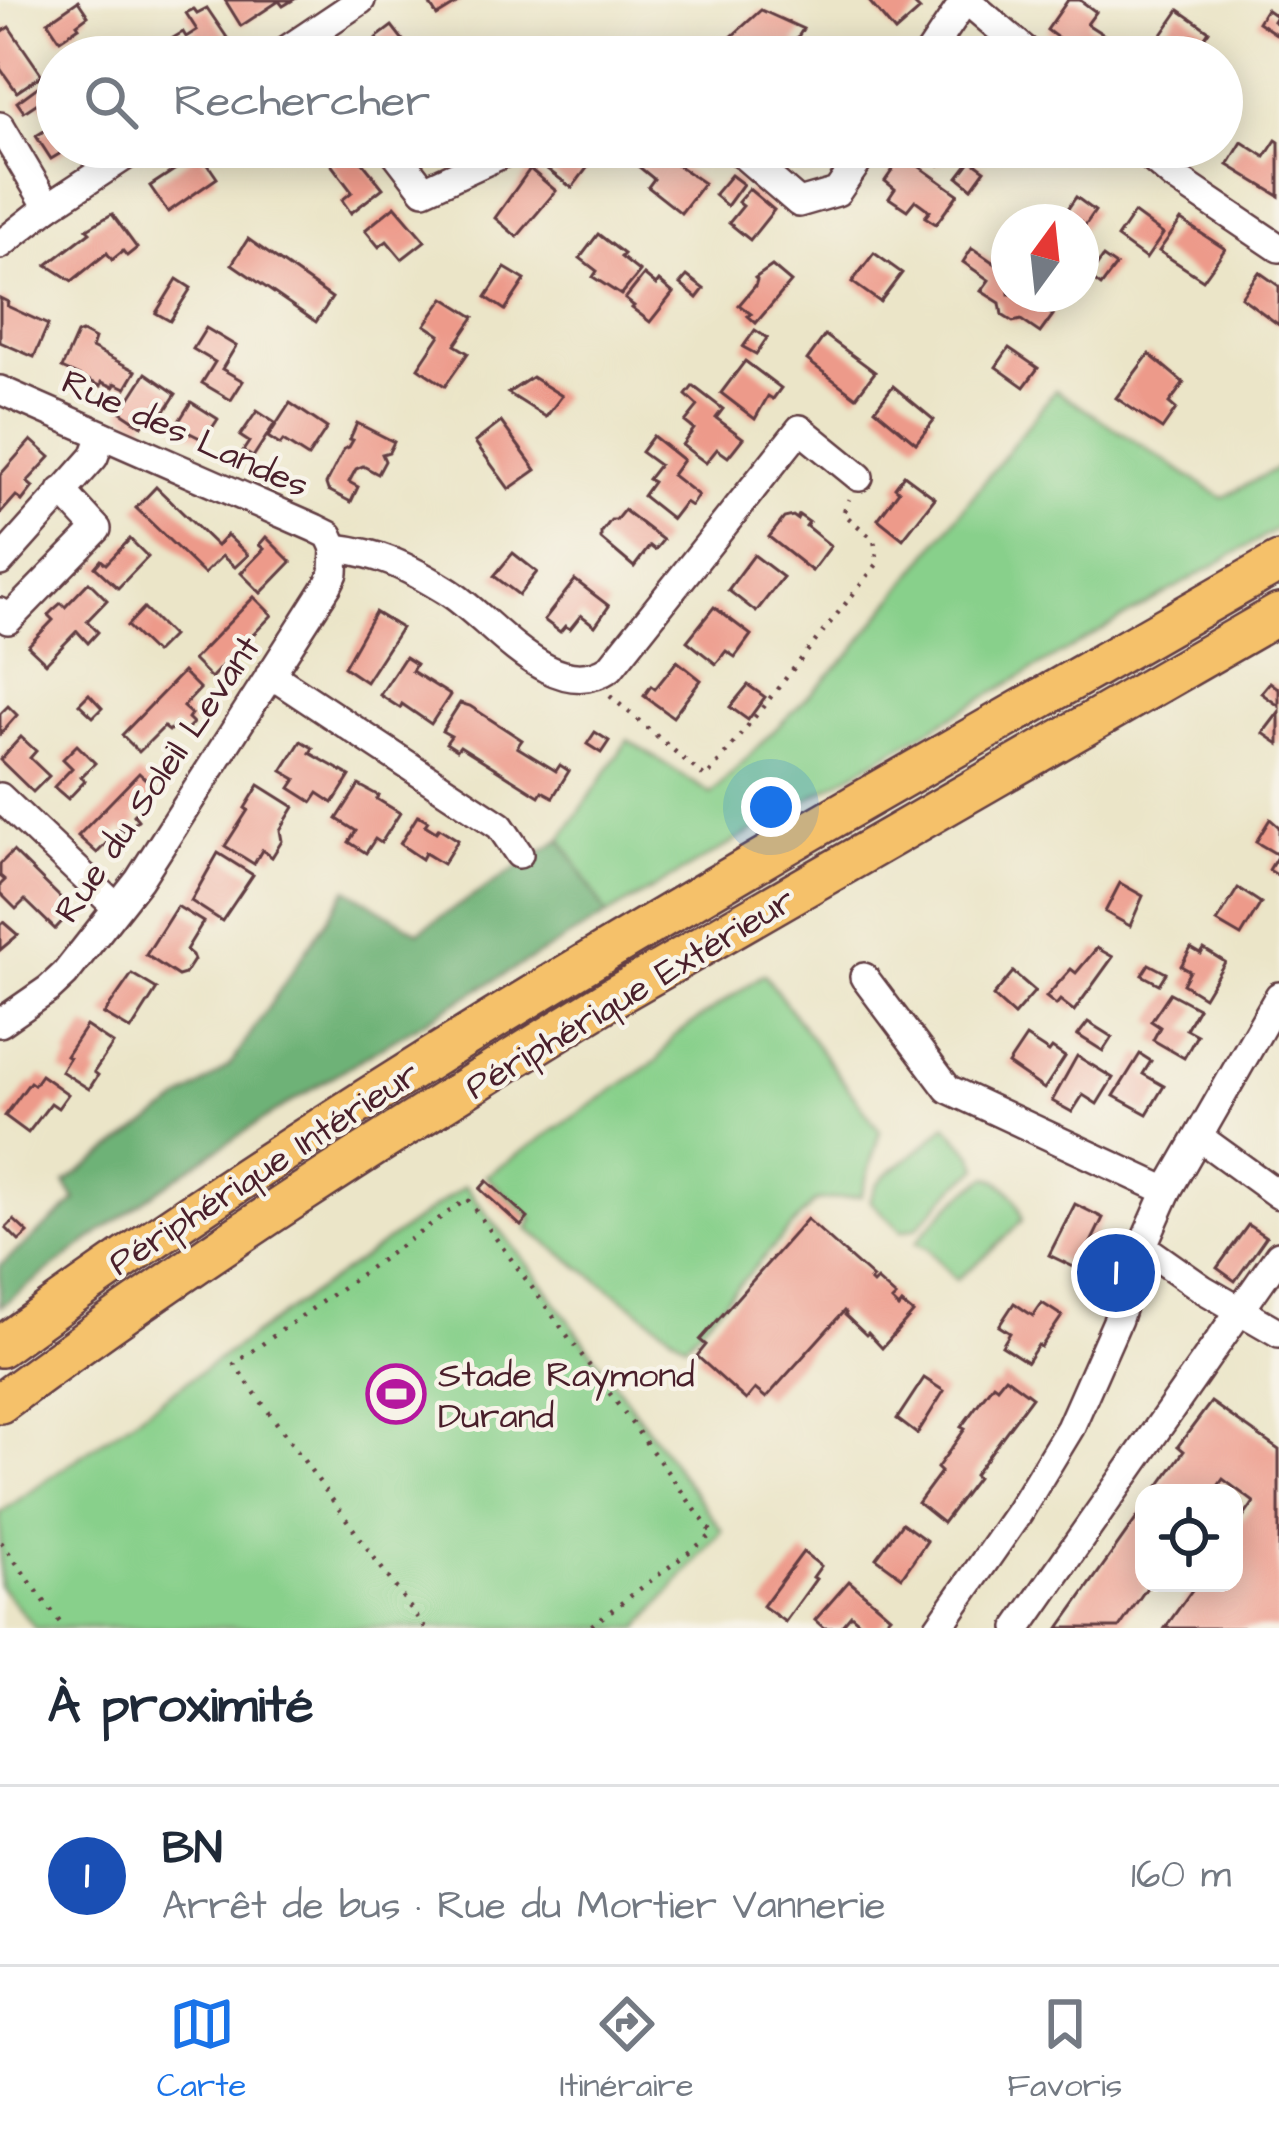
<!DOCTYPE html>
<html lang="fr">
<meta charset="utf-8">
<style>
:root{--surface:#fff;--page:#f2f2f3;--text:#1f2937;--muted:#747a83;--line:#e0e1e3;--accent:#1a73e8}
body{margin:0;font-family:"Architects Daughter",sans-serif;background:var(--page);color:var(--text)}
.controls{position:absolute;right:36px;bottom:36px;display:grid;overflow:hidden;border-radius:24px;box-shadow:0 6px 30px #0003}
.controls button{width:108px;height:108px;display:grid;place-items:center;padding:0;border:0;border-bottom:3px solid var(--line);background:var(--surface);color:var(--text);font:60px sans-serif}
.compass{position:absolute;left:991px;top:204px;width:108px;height:108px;border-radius:50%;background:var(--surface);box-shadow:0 6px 30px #0003;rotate:15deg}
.you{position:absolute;left:771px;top:807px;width:42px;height:42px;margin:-30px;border:9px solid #fff;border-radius:50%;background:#1a73e8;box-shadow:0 0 0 18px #1a73e833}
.badge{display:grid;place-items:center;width:78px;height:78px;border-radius:50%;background:var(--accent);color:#fff;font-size:39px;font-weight:700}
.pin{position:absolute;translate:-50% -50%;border:6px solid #fff;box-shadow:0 3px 12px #0006}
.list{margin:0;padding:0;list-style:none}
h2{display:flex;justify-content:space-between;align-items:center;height:156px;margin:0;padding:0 48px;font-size:51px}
h2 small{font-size:39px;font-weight:400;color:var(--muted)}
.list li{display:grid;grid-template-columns:78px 1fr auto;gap:36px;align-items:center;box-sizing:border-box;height:180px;padding:0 48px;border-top:3px solid var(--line)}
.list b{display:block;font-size:45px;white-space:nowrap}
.list p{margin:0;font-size:39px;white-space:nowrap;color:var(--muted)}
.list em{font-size:39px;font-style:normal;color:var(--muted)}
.icon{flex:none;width:66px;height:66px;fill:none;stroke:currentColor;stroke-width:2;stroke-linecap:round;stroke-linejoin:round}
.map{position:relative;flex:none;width:1279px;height:1628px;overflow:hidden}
.search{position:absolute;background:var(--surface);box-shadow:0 6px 30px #0003;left:36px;right:36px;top:36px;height:132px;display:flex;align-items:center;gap:30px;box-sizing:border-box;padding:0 42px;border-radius:66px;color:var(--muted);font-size:45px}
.sheet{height:336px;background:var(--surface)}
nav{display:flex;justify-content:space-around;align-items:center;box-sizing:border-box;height:168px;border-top:3px solid var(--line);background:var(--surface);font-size:33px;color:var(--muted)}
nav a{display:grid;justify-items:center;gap:6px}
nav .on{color:var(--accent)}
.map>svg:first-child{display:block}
</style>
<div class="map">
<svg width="1279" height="1628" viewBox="0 0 1279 1628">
<rect width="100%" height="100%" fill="#f7f3e8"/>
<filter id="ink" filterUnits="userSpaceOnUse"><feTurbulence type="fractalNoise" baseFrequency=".00833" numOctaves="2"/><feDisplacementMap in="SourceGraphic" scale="24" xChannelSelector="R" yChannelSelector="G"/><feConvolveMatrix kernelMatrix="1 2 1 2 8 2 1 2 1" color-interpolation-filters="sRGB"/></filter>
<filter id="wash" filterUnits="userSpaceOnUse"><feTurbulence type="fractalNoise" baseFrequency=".004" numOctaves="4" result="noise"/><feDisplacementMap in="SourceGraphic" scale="48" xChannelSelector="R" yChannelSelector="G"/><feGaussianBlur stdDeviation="2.7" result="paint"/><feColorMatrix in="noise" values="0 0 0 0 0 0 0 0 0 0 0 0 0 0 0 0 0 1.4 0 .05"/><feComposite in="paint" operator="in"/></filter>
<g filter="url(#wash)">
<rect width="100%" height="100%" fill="#ebe5c8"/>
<g fill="#88d08b" stroke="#69785b" stroke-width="3">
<path d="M1055 390 1223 498 1279 467V528L607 915 561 839 628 740 711 794 853 651Z"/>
<path d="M764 974 880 1131 861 1196 815 1201 685 1344 528 1229 533 1219 486 1176 658 1060 674 1036Z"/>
<path d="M946 1125 973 1155 979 1168 957 1185 916 1228 901 1231 870 1201 877 1184 887 1174 925 1145Z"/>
<path d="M988 1177C1007 1182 1020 1202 1022 1220 1002 1243 979 1261 956 1280L928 1249 916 1243C931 1222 966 1189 988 1177Z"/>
<path d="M465 1186 536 1275 722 1531 639 1628H35L0 1586V1513Z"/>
</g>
<path fill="#6eb277" stroke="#5c6851" stroke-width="3" d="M561 839 607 915C483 987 358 1058 238 1136 156 1189 78 1249 0 1307V1266L76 1201 65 1183 230 1065 347 889 418 932Z"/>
<g id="blocks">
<g fill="#ed9a8a">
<path d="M225 0H293L283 6 279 1 241 26Z"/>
<path d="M427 0H463L437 16Z"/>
<path d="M868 0H910L920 10 895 32Z"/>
<path d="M1068 0H1080L1096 12 1087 24 1104 35 1088 57H1080L1072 51 1075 47 1067 42 1066 44 1047 30Z"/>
<path d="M78 1 88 16 77 24 79 27 60 40 48 22Z"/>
<path d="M207 8 230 42 206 57H183L173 38 183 32 186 37 197 30 186 13 194 9 197 13Z"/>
<path d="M1266 9 1276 16 1273 21 1279 25V36L1258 22Z"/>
<path d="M761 10 803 29 794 43 811 57H783L768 48 761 57H753L730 38Z"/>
<path d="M1179 10 1209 31 1192 56 1161 36Z"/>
<path d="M392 26 416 57H371L383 48 376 38Z"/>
<path d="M9 27 42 75 17 92 0 68V33Z"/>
<path d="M109 36 116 46 99 57H60L79 44 85 53Z"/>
<path d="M556 38 569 57H529Z"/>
<path d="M43 83 55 99 43 108 39 102 24 112 17 102Z"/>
<path d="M57 123V147H71L51 159 36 136Z"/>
<path d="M1276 140 1279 142V196L1228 165 1242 142 1265 157Z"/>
<path d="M350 147 383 188 351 213 342 200 352 192 330 163Z"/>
<path d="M567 147H603L572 188 547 169Z"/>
<path d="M645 147H667L676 153 670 160 704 183 681 213 648 187 654 179 633 162Z"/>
<path d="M929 147H936L946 155 939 165 924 154Z"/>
<path d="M200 153 217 178 168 212 150 186Z"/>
<path d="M903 155 958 194 936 224 925 217 930 211 915 200 907 210 889 198 895 189 885 181Z"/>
<path d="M971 160 985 170 972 188 958 177Z"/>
<path d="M530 169 556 191 517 237 495 218Z"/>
<path d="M731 175 743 184 727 206 714 195Z"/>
<path d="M749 189 774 210 750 240 729 223 743 206 738 202Z"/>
<path d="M1076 197 1095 211 1081 231V222H1059Z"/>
<path d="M395 206 425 241 402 259 387 241 379 247 365 230Z"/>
<path d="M1134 213 1163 234 1146 259 1117 238Z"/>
<path d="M112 214 137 248 127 256 123 251 112 260 107 253 72 281 47 265 90 232 87 229Z"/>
<path d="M1181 220 1225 249 1203 280 1159 251Z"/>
<path d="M598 234 624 254 621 257 640 272 621 295 593 277 597 271 580 258Z"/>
<path d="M248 239 332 298 316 322 232 264Z"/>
<path d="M972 248 1009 273V294H1022L1053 315 1040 333 1021 320 1013 322 1002 315 1000 303 981 291 989 280 963 262Z"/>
<path d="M874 253 902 273 880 302 852 282Z"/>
<path d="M1103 257 1116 266 1101 286 1089 277Z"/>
<path d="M772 266 791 282 756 323 748 316 751 314 739 305 755 286 757 280 755 278Z"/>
<path d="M505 268 525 280 505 310 486 297Z"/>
<path d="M1259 272 1279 286V325L1241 297Z"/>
<path d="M644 275 656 285 659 281 673 293 650 322 632 308 634 306 625 299Z"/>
<path d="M687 276 704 289 697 298 680 284Z"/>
<path d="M177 279 191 288 170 321 156 313Z"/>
<path d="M0 298 8 302 7 306 48 325 34 357 0 342Z"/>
<path d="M444 298 474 317 455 345 468 353 445 386 418 368 440 335 425 325Z"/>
<path d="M206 328 236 346 222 369 243 381 231 400 202 383 215 362 193 349Z"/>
<path d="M755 330 767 338 756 354 743 347Z"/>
<path d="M82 332 95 339 92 348 136 371 126 388 115 383 114 387 102 382 101 386 62 368 77 334Z"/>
<path d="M825 335 875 372 856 397 807 360Z"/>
<path d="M1009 348 1038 368 1024 387 996 367Z"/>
<path d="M1149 354 1184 383 1169 403 1176 409 1162 429 1116 398Z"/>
<path d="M745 361 781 388 773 399 768 396 755 419 721 393Z"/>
<path d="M146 373 176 394 165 411 156 405 142 426 121 412Z"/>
<path d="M532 377 562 396 546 417 508 393Z"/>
<path d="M693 386 723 409 716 418 743 438 728 457 717 449 706 463 682 445 694 429 685 422 698 406 686 395Z"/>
<path d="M893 386 934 420 916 443 875 409Z"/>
<path d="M191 402 218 419 204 440 176 426Z"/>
<path d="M290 403 327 428 308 457 283 441 280 445 268 437Z"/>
<path d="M257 411 275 423 253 457 243 451 249 442 240 436Z"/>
<path d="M501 422 536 470 509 489 475 442Z"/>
<path d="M357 423 394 442 389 452 382 454 385 461 378 474 363 466 356 469 349 482 358 487 351 502 328 490 326 484 344 449 349 447 353 440 350 439Z"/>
<path d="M653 436 683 460 672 475 698 495 691 506 685 502 672 519 643 496 653 482 648 479 659 465 641 452Z"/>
<path d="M31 440 50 457 27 482 33 487 22 501 16 496 0 514V475Z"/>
<path d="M904 475 935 498 903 539 878 519 899 491 895 487Z"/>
<path d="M156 487 217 546 227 535 248 555 235 567 222 556 204 574 136 508Z"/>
<path d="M624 510 663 540 655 550 650 546 634 567 601 539V533L611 520H616Z"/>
<path d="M799 515 809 522 806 526 831 546 812 571 769 537 784 518 793 516 797 519Z"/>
<path d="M266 537 291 562 261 593 241 573 264 549 259 545Z"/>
<path d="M130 539 148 557 118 588 95 567 101 560 106 564Z"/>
<path d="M513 553 537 572 519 595 494 576Z"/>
<path d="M754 555 783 577 756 612 728 590Z"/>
<path d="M575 580 609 606 595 626 581 615 570 629 565 626 560 632 544 620Z"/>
<path d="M89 582 107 600 87 621 98 632 88 643 77 631 46 663 28 646 53 620 48 615 54 609 61 603 65 607Z"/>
<path d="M254 597 272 615 248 640 253 644 240 657 235 652 211 678 193 660Z"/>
<path d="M714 607 751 635 735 657 726 651 716 664 687 641Z"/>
<path d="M144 608 172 636 155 653 127 626Z"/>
<path d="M375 612 401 628 366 682 344 667Z"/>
<path d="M405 657 416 664 412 671 450 695 431 724 402 704 400 708 380 695Z"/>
<path d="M677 661 701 680 673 717 644 696 651 686 655 689Z"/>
<path d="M183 672 200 689 183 707 191 714 188 718 193 723 184 732 175 724 169 731 164 727 139 752 122 735Z"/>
<path d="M1270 682 1279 689V706L1261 693Z"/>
<path d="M748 685 765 697 748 720 730 707Z"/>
<path d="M89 694 102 708 93 717 79 704Z"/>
<path d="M460 703 470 706 522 740 517 747 556 771 560 765 569 771 553 797 542 791 539 796 460 746 457 750 446 743 451 736 442 731Z"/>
<path d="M8 706 17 715 0 734V714Z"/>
<path d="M1279 712V744L1263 733Z"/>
<path d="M595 732 609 741 601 753 587 744Z"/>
<path d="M21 737 36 751 30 758 49 776 33 792 0 760Z"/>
<path d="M301 741 313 748 310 753 350 776 333 803 318 793 312 802 290 788 296 779 282 771Z"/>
<path d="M77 745 95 763 81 777 85 781 68 799 54 787 72 768 63 759Z"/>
<path d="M139 773 157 790 134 815 138 820 132 826 125 832 121 828 97 853 78 836Z"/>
<path d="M259 785 294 807 280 830 282 841 272 857 262 850 254 864 225 846 248 810 245 808Z"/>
<path d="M359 785 379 796 377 799 400 813 381 843 375 839 366 853 349 842 356 831 337 819Z"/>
<path d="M418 815 428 821 425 825 436 832 439 828 458 840 443 864 425 853 422 859 400 844Z"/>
<path d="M1270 819 1279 827V876L1269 870 1278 855 1256 842Z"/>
<path d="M13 851 73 910 55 929 25 900 16 909 0 893V885L5 880 0 876V864Z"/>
<path d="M218 853 253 875 222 921 191 901Z"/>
<path d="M1120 883 1143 896 1130 926 1105 912Z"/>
<path d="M1238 888 1261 903 1241 936 1217 922Z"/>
<path d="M177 906 203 922 186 950 192 955 194 960 185 974 178 976 146 955Z"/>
<path d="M3 922 18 935 0 950V925Z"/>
<path d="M1097 948 1113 957 1074 1011 1060 1000 1056 1005 1046 997 1071 969 1076 973Z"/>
<path d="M1191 948 1201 954 1204 949 1225 962 1204 997 1183 984 1190 971 1181 966Z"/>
<path d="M1149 964 1166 973 1159 984 1142 975Z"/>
<path d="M1013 972 1035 991 1014 1015 993 996Z"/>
<path d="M132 974 157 989 131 1030 104 1014Z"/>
<path d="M1170 993 1198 1008 1186 1029 1197 1035 1184 1058 1153 1040 1160 1027 1151 1021Z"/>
<path d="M1088 1022 1112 1037 1103 1051 1078 1035Z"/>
<path d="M86 1026 113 1044 94 1072 98 1075 89 1089 61 1071 69 1058 66 1056Z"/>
<path d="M1026 1037 1049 1052 1052 1048 1065 1057 1044 1089 1008 1064Z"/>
<path d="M1140 1054 1151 1061 1143 1074 1164 1086 1147 1114 1114 1096Z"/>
<path d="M1077 1056 1113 1078 1097 1104 1083 1095 1072 1112 1052 1101Z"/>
<path d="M41 1075 68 1094 58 1108 51 1103 28 1133 5 1116 30 1082 34 1085Z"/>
<path d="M487 1181 528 1218 521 1226 480 1189Z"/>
<path d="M1075 1204 1103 1218 1078 1269 1049 1255Z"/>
<path d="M807 1219 873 1278 870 1281 873 1284 877 1280 896 1297 892 1301 899 1308 902 1304 913 1313 882 1348 868 1333 866 1335 845 1315 846 1313 844 1311 766 1398 755 1389 746 1400 697 1356 706 1345 700 1340Z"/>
<path d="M14 1220 28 1233 19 1241 6 1228Z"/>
<path d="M1248 1225 1266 1237 1235 1281 1217 1268Z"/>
<path d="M1014 1303 1033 1316 1042 1303 1062 1316 1041 1347 1038 1345 1027 1362 1002 1346 1010 1333 999 1326Z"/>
<path d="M1005 1377 1032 1397 974 1475 977 1478 943 1523 918 1503 941 1472 937 1468 965 1429 961 1427 993 1384 997 1387Z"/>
<path d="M924 1378 944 1391 917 1434 897 1419Z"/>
<path d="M1211 1402 1279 1450V1628H1165L1197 1583H1234V1531L1254 1502 1223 1479 1213 1493H1154L1184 1451 1178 1446Z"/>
<path d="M1144 1508V1583H1150L1119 1628H1059Z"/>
<path d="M902 1523 927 1541 902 1577 876 1558Z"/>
<path d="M803 1552 821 1566 813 1577 816 1579 785 1622 763 1606Z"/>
<path d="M849 1581 890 1616 879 1628H866L851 1615 840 1628H824L815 1620Z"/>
</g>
</g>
</g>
<g filter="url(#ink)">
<use href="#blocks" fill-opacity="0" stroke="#623d43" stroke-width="3"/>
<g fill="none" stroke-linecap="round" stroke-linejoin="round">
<defs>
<g id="minor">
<path d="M966 0 1033 57"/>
<path d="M276 57 361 0"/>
<path d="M927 57 965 0"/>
<path d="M0 126 48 207"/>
<path d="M391 147 424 190 513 149"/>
<path d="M734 147 799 203 837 192 868 147"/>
<path d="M1139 147 1174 177 1279 248"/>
<path d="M0 245 48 207 139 147"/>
<path d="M0 390 315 528 329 535 335 548"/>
<path d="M335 548C380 553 408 567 447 591 492 619 553 706 610 668L800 429 859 477"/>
<path d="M0 562 94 457 102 435"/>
<path d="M0 612 8 620 97 529 62 491"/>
<path d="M270 674 500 826 519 854"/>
<path d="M0 797 116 907"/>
<path d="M864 977 948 1089 1167 1191"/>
<path d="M0 1023 49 989 65 974 139 880 328 585 334 573 335 548"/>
<path d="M1199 1137 1279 1195"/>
<path d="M1142 1246 1203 1289 1279 1333"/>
<path d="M938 1628 1019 1512 1070 1428 1118 1319 1136 1261 1167 1191 1279 996"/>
<path d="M1018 1628 1279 1255"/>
</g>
<g id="highway">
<path d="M0 1347C405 1052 845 812 1279 562"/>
<path d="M0 1403C198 1256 405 1124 615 996L1279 614"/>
</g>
</defs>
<use href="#minor" stroke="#623d43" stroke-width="32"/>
<use href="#highway" stroke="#623d43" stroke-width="44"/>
<g stroke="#623d43" stroke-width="4.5" stroke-dasharray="3 9" stroke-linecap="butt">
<path d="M610 696 706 778 878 563 874 540 843 513 849 499"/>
<path d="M1 1542 64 1628"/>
<path d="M425 1628 234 1364 467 1199 713 1534 588 1628"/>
</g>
<use href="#minor" stroke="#fff" stroke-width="27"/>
<use href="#highway" stroke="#f5c16b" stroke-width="39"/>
</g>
</g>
<defs>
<symbol id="stadium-ring" viewBox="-11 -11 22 22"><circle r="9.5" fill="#f7f3e8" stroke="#b5179e" stroke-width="1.5"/><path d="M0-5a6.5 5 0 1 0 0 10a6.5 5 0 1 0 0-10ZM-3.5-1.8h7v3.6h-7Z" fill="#b5179e"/></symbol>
</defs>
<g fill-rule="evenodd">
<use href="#stadium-ring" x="363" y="1361" width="66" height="66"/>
</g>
<g text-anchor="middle" stroke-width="9" stroke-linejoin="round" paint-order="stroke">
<g font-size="36" fill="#4a1f2b" stroke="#f7f3e8">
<text transform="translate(186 432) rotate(24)" y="13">Rue des Landes</text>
<text transform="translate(156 778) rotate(-56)" y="13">Rue du Soleil Levant</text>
<text transform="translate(629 992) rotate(-31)" y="13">Périphérique Extérieur</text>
<text transform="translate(263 1167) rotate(-33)" y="13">Périphérique Intérieur</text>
</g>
<g font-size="36" fill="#4a1f2b" stroke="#f7f3e8" text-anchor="start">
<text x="438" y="1386">Stade Raymond<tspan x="438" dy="41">Durand</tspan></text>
</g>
</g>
</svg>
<div class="controls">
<button><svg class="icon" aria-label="locate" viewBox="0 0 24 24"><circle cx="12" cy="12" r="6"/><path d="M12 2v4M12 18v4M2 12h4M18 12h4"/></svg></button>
</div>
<svg class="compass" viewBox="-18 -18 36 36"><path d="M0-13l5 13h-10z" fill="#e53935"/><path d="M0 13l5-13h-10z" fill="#747a83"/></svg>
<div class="you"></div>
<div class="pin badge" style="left:1116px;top:1273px;background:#1a4fb4">1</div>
<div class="search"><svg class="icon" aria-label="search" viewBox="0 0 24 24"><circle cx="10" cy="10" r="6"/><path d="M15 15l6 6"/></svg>Rechercher</div>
</div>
<section class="sheet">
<h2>À proximité<small></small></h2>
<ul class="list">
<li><span class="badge" style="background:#1a4fb4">1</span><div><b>BN</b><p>Arrêt de bus · Rue du Mortier Vannerie</p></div><em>160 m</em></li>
</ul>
</section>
<nav>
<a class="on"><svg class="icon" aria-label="map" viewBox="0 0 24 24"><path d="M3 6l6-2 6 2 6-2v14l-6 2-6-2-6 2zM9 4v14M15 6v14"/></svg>Carte</a>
<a><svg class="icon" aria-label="directions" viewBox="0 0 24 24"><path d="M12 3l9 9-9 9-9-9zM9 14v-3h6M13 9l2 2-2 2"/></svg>Itinéraire</a>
<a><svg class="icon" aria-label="saved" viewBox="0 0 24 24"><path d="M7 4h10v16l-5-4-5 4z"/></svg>Favoris</a>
</nav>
